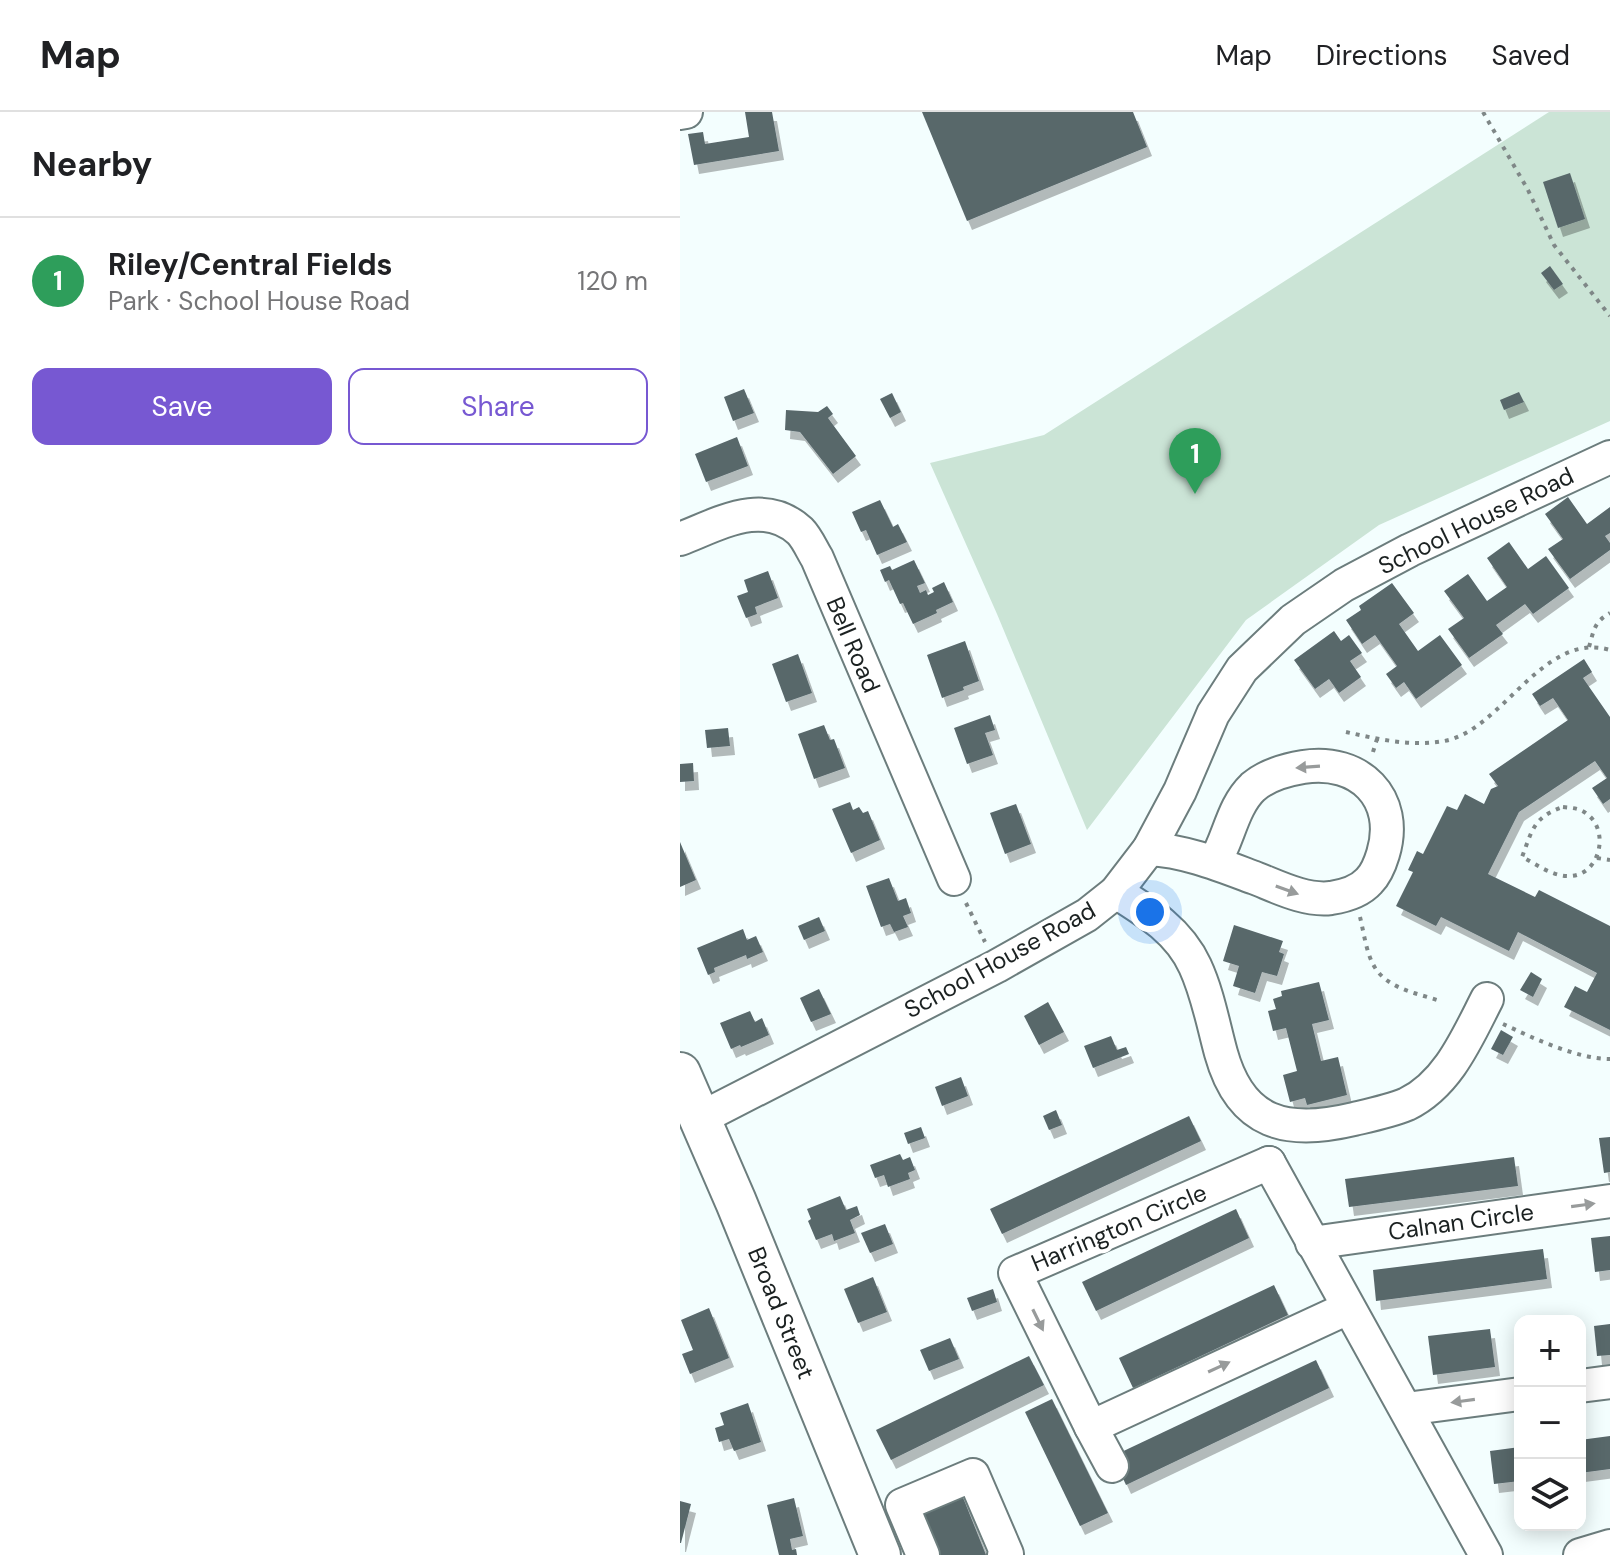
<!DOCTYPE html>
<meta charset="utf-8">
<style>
:root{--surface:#fff;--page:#f2f2f2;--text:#202124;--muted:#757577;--line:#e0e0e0;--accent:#7758d2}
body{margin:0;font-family:"DM Sans",sans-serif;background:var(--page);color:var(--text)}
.controls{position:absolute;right:24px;bottom:24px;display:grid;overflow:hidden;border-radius:16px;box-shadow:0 4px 20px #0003}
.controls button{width:72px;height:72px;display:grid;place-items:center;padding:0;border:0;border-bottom:2px solid var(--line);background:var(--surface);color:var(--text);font:40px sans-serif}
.you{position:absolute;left:470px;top:800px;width:28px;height:28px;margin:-20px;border:6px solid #fff;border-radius:50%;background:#1a73e8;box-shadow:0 0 0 12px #1a73e833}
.badge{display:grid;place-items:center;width:52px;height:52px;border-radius:50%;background:var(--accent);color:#fff;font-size:26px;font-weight:700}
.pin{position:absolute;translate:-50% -66px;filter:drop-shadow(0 2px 4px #0008)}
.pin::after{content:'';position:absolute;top:42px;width:28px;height:24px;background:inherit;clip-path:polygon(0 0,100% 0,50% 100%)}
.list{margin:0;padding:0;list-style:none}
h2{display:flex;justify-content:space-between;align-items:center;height:104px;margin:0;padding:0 32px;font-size:34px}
h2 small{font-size:26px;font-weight:400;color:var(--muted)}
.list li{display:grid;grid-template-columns:52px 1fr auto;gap:24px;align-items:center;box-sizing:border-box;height:128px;padding:0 32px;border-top:2px solid var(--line)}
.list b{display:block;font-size:30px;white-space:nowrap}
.list p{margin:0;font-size:26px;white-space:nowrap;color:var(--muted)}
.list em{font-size:26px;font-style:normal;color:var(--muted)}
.actions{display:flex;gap:16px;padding:24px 32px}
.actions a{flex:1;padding:18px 0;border:2px solid var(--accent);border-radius:16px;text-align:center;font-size:28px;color:var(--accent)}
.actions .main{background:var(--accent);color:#fff}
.icon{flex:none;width:44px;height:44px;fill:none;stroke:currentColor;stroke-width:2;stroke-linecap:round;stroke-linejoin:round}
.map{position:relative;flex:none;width:930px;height:1443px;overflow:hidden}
header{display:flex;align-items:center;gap:48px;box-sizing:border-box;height:112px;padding:0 40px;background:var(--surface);border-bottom:2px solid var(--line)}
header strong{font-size:38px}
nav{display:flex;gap:44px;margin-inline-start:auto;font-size:28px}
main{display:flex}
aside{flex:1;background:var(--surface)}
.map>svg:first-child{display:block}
</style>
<header>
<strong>Map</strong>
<nav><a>Map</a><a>Directions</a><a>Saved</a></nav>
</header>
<main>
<aside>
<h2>Nearby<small></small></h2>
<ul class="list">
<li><span class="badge" style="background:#2e9e5b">1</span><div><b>Riley/Central Fields</b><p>Park · School House Road</p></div><em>120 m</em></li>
</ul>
<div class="actions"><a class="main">Save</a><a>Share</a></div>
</aside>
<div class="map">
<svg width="930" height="1443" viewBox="0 0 930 1443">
<defs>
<filter id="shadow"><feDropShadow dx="5" dy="9" stdDeviation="0" flood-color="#0004"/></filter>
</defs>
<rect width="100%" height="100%" fill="#f3fefe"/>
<path fill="#cbe4d6" d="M869 0H930V309L699 413 566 508 407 718 317 502 250 351 364 323Z"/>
<g fill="#58676b" filter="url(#shadow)">
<path d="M65 0H92L99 39 14 53 8 22 23 20 25 32 69 25Z"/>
<path d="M242 0H453L467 35 287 109Z"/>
<path d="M890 61 905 107 878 116 863 70Z"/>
<path d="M870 154 883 172 874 178 861 161Z"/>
<path d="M64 277 74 301 53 309 44 285Z"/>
<path d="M839 280 844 290 824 298 820 288Z"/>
<path d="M212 281 221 300 210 306 200 287Z"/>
<path d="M147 294 153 302 148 306 176 344 153 362 120 320 105 318 106 298 138 300Z"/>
<path d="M57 325 68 354 26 370 15 342Z"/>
<path d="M888 385 907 412 930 395V421L925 424 930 431V438L890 467 868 437 883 427 865 402Z"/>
<path d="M200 388 213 415 218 412 227 430 197 443 186 418 181 420 172 400Z"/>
<path d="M829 430 848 457 866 444 889 476 853 502 845 492 816 513 823 522 789 546 768 517 784 506 764 479 788 462 807 489 827 475 807 446Z"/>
<path d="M234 448 245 471 237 474 240 481 246 478 248 483 254 480 252 476 264 470 273 490 256 498 257 501 233 512 223 491 220 492 209 468 205 470 200 458 210 454 212 458Z"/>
<path d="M88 459 98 486 75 495 77 502 66 506 57 484 68 480 64 468Z"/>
<path d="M712 471 734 501 719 512 738 539 760 523 782 553 736 587 724 570 716 576 706 562 717 554 695 523 682 532 666 508 681 498 679 494Z"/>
<path d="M654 519 661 529 669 523 682 541 670 549 681 565 659 581 649 567 635 577 614 548Z"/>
<path d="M285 529 299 569 283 575 284 578 262 586 247 543Z"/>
<path d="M118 542 132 581 106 590 92 552Z"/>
<path d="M904 547 912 560 903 566 930 605V687L923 692 912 676 927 666 915 649 839 700 808 762 855 785 859 778 930 814V918L884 895 895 874 907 880 917 861 838 820 829 839 761 805 756 814 716 794 733 760 728 758 737 739 743 742 767 694 777 698 785 682 804 692 811 677 818 674 809 662 888 608 873 586 860 594 852 582Z"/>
<path d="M310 603 315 618 305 621 313 643 287 652 274 616Z"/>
<path d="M144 613 150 628 154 627 165 656 134 667 118 622Z"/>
<path d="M48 616 50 634 27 636 25 618Z"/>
<path d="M13 651 14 669 0 670V652Z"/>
<path d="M170 690 173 698 179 695 183 701 188 699 200 728 171 741 152 697Z"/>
<path d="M336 692 351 732 325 742 310 701Z"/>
<path d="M0 730 16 768 0 775Z"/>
<path d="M209 766 218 789 226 786 231 801 223 804 228 815 214 820 210 812 201 815 186 774Z"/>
<path d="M139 805 145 819 124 828 118 814Z"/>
<path d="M554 813 603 829 599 840 604 842 597 864 582 860 575 881 553 874 559 854 543 849Z"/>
<path d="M63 817 67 828 76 824 83 840 67 847 66 843 34 856 35 860 28 863 17 836Z"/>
<path d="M851 860 862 867 853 885 840 878Z"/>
<path d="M639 870 649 908 632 912 641 949 658 945 667 983 627 993 625 986 610 990 603 963 617 959 606 916 593 919 588 899 596 897 593 887 602 884 601 879Z"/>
<path d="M139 877 151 902 131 910 120 886Z"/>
<path d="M368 890 384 920 359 933 344 904Z"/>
<path d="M70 899 75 910 82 906 89 923 61 935 60 933 51 937 40 911Z"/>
<path d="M821 918 833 925 823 943 811 937Z"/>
<path d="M431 924 437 938 446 935 449 942 413 956 404 934Z"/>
<path d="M281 965 288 984 262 994 255 975Z"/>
<path d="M376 998 382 1013 369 1018 363 1004Z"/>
<path d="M509 1004 521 1029 322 1122 310 1097Z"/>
<path d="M241 1015 245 1026 228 1032 224 1021Z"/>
<path d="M930 1025V1060L924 1061 919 1026Z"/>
<path d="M220 1042 223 1048 230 1045 235 1058 228 1061 230 1067 208 1075 204 1063 195 1066 190 1053Z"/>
<path d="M834 1045 838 1074 669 1095 665 1067Z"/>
<path d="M160 1084 166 1098 177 1094 180 1103 170 1108 175 1121 154 1129 152 1122 136 1128 128 1109 131 1107 127 1097Z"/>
<path d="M556 1097 569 1126 416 1199 402 1170Z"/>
<path d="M205 1112 213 1132 190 1141 181 1121Z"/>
<path d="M930 1124V1158L915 1160 911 1126Z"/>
<path d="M863 1137 867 1167 696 1189 693 1158Z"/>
<path d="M193 1165 207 1200 178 1211 164 1177Z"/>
<path d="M594 1173 608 1203 453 1276 439 1246Z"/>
<path d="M313 1177 317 1190 292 1199 287 1186Z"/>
<path d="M29 1196 49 1246 10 1262 2 1242 13 1238 1 1208Z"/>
<path d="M930 1212V1243L917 1244 914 1214Z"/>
<path d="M810 1217 815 1255 753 1263 748 1224Z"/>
<path d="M270 1226 279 1247 249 1259 240 1238Z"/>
<path d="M349 1244 364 1273 211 1348 196 1318Z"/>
<path d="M636 1248 649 1276 446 1373 433 1344Z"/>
<path d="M372 1287 428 1401 400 1414 345 1300Z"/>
<path d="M68 1291 81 1330 54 1339 49 1327 39 1330 35 1316 44 1313 40 1301Z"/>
<path d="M930 1324V1357L900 1361V1328Z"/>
<path d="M840 1335V1369L814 1372 810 1339Z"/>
<path d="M280 1378 306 1443H255L235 1395Z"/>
<path d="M114 1386 123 1424 110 1427 112 1438 116 1437 117 1443H99L87 1393Z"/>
<path d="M0 1389 11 1392 1 1431H0Z"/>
</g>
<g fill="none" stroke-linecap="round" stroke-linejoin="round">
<defs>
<g id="minor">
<path d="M0 1 6 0"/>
<path d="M0 427C39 412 83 385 120 419 127 426 132 438 137 446L274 767"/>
<path d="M469 737C506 739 540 753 575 766 598 775 625 789 651 786 664 784 680 779 689 769 696 762 700 752 703 742 720 686 679 646 623 655 605 658 587 663 573 675 552 695 549 727 534 751"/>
<path d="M436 780C468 800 499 819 515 854 528 882 533 912 541 941 561 1013 607 1023 674 1007 691 1003 710 999 727 992 768 972 787 926 807 887"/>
<path d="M19 1007 317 854 407 803 436 780 469 737 500 679 533 602 562 557 613 508 664 473 730 438 930 345"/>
<path d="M589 1051 335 1161 411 1315 668 1196"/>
<path d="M589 1051 806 1443"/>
<path d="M632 1131 930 1089"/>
<path d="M900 1274 930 1270"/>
<path d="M726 1297 840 1282"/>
<path d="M411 1315 432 1354"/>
<path d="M243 1443 222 1393 293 1363 327 1442 324 1443"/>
<path d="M900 1443 930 1434"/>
</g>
<path id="major" d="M0 961 56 1090 200 1443"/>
</defs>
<use href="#minor" stroke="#6c7d7d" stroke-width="36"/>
<use href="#major" stroke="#6c7d7d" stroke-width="44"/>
<g stroke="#7f8787" stroke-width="4" stroke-dasharray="4 6" stroke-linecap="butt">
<path d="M803 0 848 78 874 133 930 204"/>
<path d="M909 535C914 518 914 510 930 501"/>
<path d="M666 620C697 627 732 635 764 629 822 619 863 518 930 538"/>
<path d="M693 640 697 627"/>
<path d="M883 695C892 696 900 696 907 702 930 719 920 763 890 764 873 765 856 752 842 745 852 719 853 705 883 695Z"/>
<path d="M917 746 930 748"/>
<path d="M286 791 305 830"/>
<path d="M680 805C684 821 686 840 694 854 707 877 737 881 760 889"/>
<path d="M823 912C853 926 897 947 930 947"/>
</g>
<use href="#minor" stroke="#fff" stroke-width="32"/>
<use href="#major" stroke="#fff" stroke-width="40"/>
</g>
<defs><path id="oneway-solid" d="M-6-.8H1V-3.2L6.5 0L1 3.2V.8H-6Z" transform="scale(2)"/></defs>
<g fill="#989b9b">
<use href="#oneway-solid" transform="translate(628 655) rotate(176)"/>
<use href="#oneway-solid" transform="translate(607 778) rotate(20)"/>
<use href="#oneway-solid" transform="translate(903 1093) rotate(-8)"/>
<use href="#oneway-solid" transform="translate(358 1208) rotate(64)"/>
<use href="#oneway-solid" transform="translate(539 1255) rotate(-25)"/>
<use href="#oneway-solid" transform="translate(783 1289) rotate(172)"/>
</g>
<g text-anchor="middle" stroke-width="8" stroke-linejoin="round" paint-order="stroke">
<g font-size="24" fill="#1b2121" stroke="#fff">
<text transform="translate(796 409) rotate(-26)" y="8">School House Road</text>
<text transform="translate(173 533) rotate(67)" y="8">Bell Road</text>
<text transform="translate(320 848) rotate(-29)" y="8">School House Road</text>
<text transform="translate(781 1110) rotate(-8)" y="8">Calnan Circle</text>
<text transform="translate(439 1116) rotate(-23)" y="8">Harrington Circle</text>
<text transform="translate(101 1201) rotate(68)" y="8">Broad Street</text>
</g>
</g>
</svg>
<div class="controls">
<button>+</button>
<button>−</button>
<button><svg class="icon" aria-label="layers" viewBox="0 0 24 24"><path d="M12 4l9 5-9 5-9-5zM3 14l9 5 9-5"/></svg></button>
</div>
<div class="you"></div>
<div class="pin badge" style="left:515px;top:382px;background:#2e9e5b">1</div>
</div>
</main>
